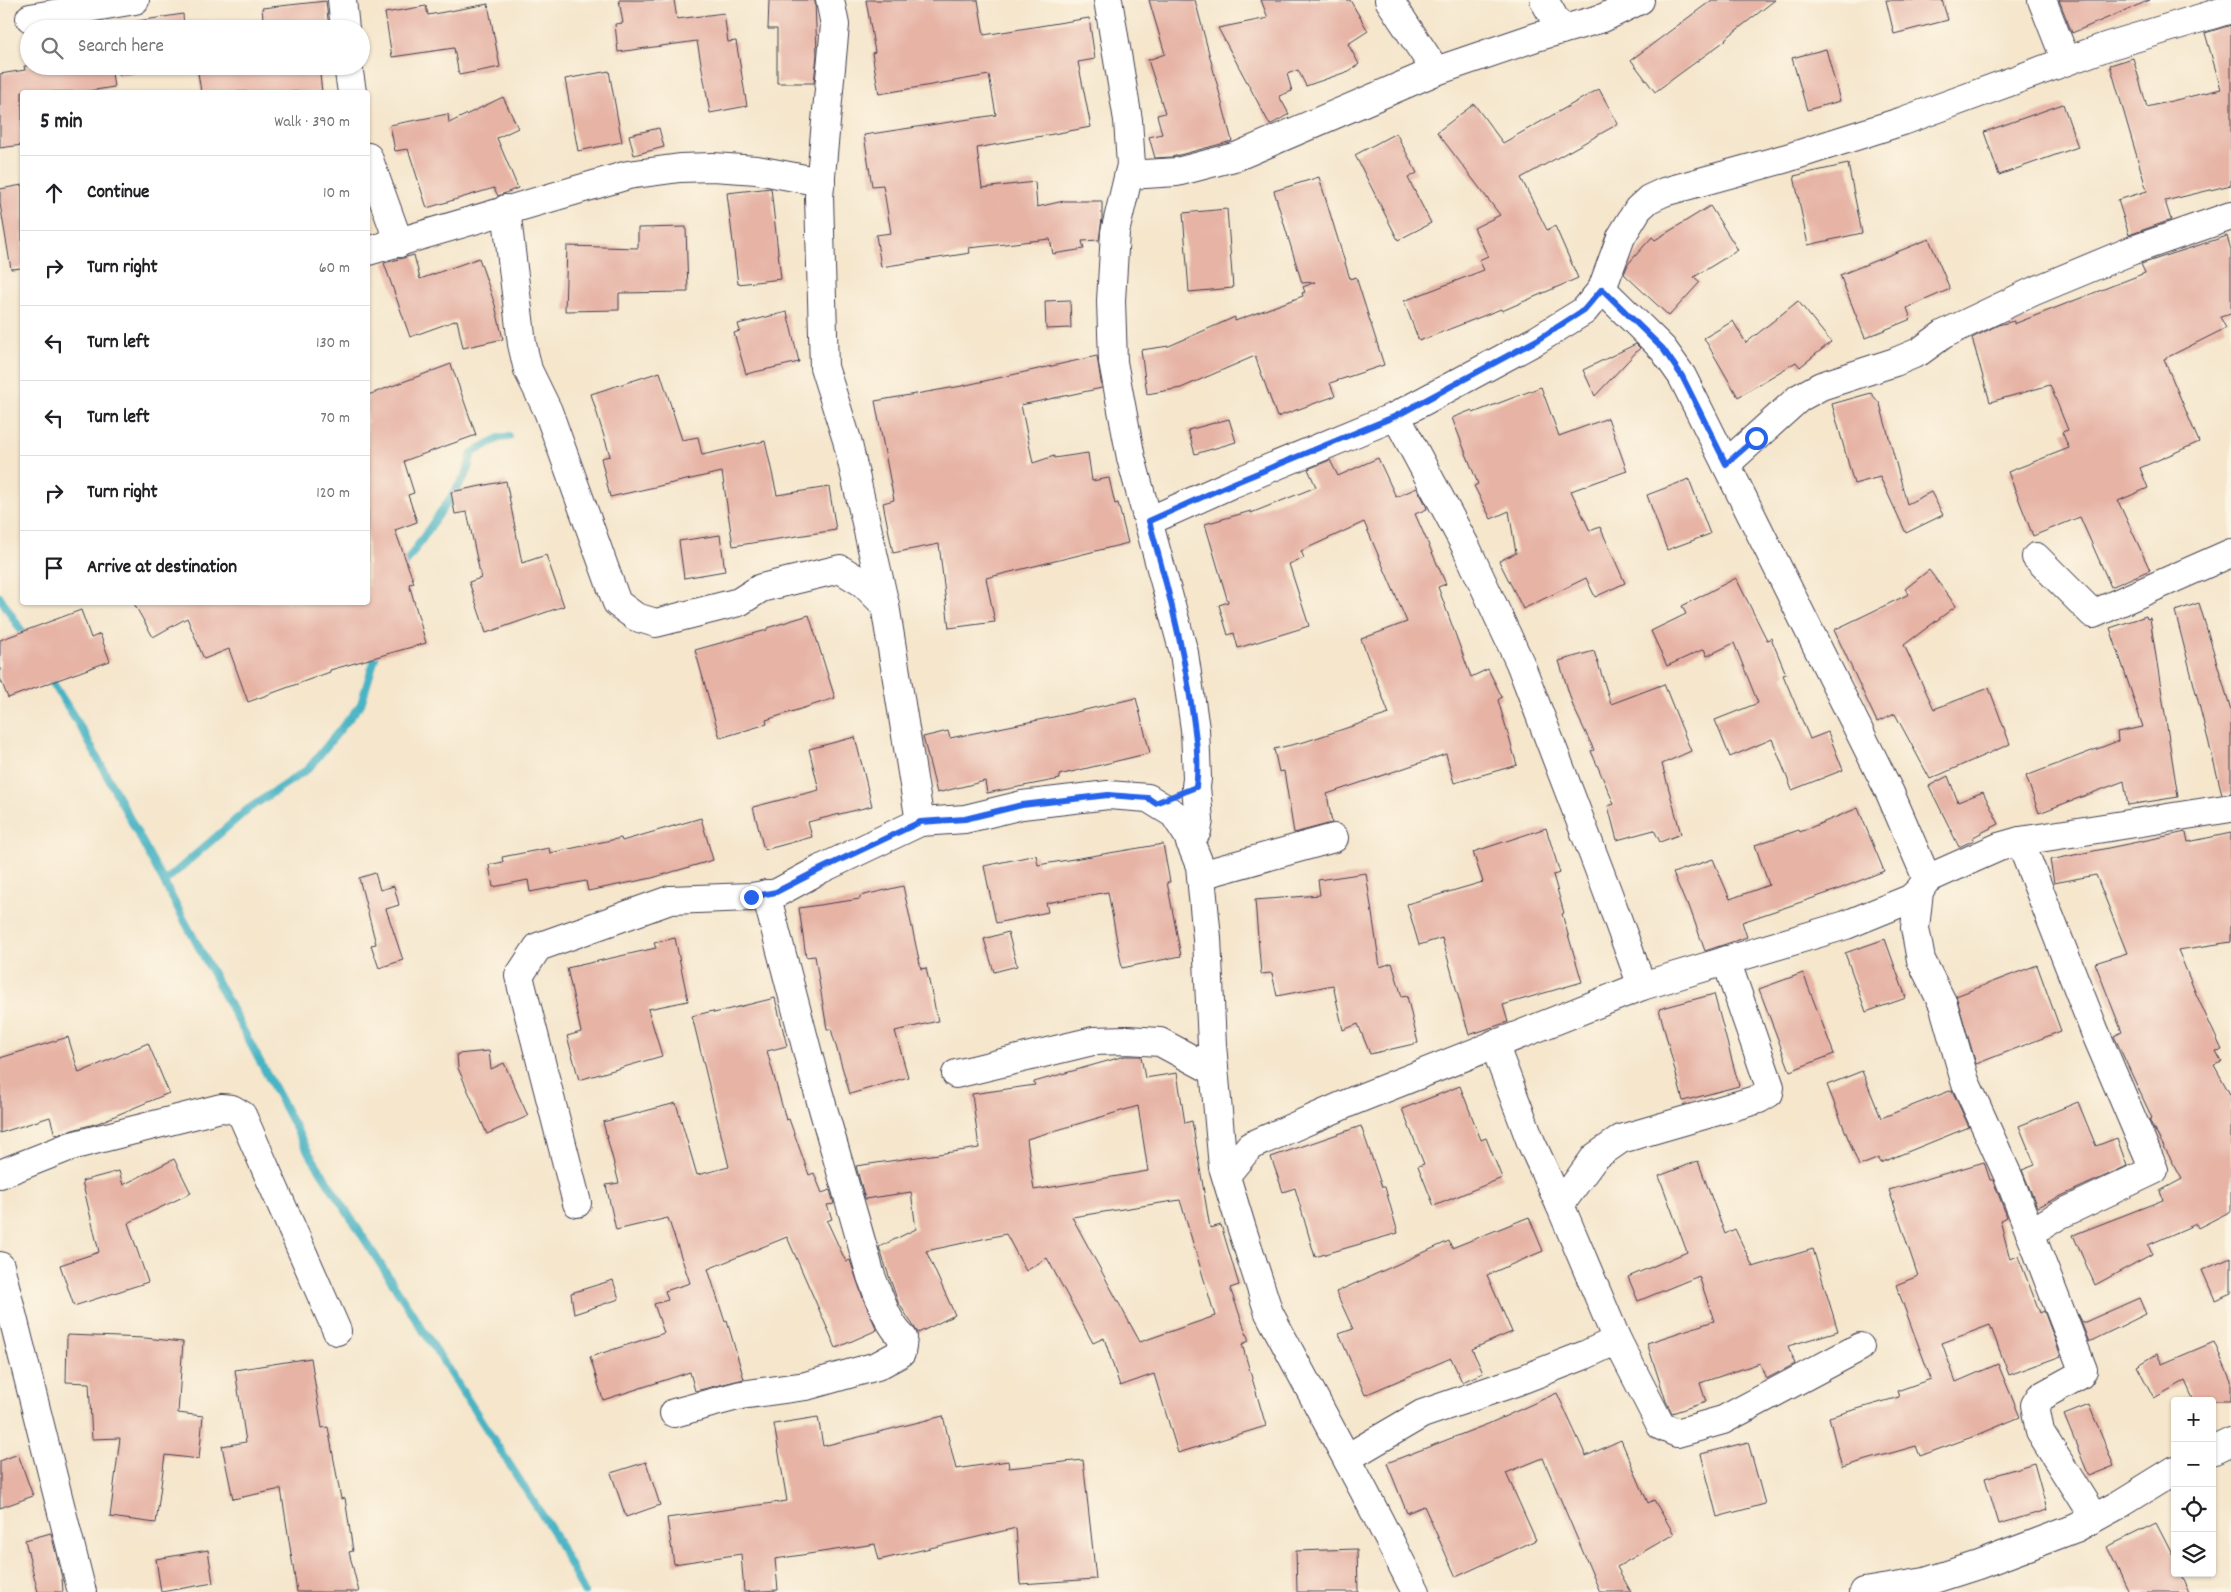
<!DOCTYPE html>
<meta charset="utf-8">
<style>
:root{--surface:#fff;--page:#f6f6f6;--text:#202124;--muted:#757577;--line:#e0e0e0}
body{margin:0;font-family:Dekko,sans-serif;background:var(--page);color:var(--text)}
.controls{position:absolute;right:15px;bottom:15px;display:grid;overflow:hidden;border-radius:5px;box-shadow:0 1px 4px #0004}
.controls button{width:45px;height:45px;display:grid;place-items:center;padding:0;border:0;border-bottom:1px solid var(--line);background:var(--surface);color:var(--text);font:25px sans-serif}
.stop{position:absolute;width:15px;height:15px;margin:-11px;border:4px solid #2563eb;border-radius:50%;background:#fff}
.stop.end{background:#2563eb;border-color:#fff;box-shadow:0 1px 5px #0008}
.list{margin:0;padding:0;list-style:none}
h2{display:flex;justify-content:space-between;align-items:center;height:65px;margin:0;padding:0 20px;font-size:21px}
h2 small{font-size:16px;font-weight:400;color:var(--muted)}
.list li{display:grid;grid-template-columns:32px 1fr auto;gap:15px;align-items:center;box-sizing:border-box;height:75px;padding:0 20px;border-top:1px solid var(--line)}
.list b{display:block;font-size:19px;white-space:nowrap}
.list em{font-size:16px;font-style:normal;color:var(--muted)}
.icon{flex:none;width:28px;height:28px;fill:none;stroke:currentColor;stroke-width:2;stroke-linecap:round;stroke-linejoin:round}
.map{position:relative;flex:none;width:2231px;height:1592px;overflow:hidden}
.search{position:absolute;background:var(--surface);box-shadow:0 1px 4px #0004;left:20px;top:20px;width:350px;height:55px;display:flex;align-items:center;gap:12px;box-sizing:border-box;padding:0 18px;border-radius:28px;color:var(--muted);font-size:19px}
.panel{position:absolute;background:var(--surface);box-shadow:0 1px 4px #0004;left:20px;top:90px;width:350px;height:515px;border-radius:5px}
.map>svg:first-child{display:block}
</style>
<div class="map">
<svg width="2231" height="1592" viewBox="0 0 2231 1592">
<rect width="100%" height="100%" fill="#fcf5e5"/>
<filter id="ink" filterUnits="userSpaceOnUse"><feTurbulence type="fractalNoise" baseFrequency=".02" numOctaves="2"/><feDisplacementMap in="SourceGraphic" scale="10" xChannelSelector="R" yChannelSelector="G"/><feConvolveMatrix kernelMatrix="1 2 1 2 8 2 1 2 1" color-interpolation-filters="sRGB"/></filter>
<filter id="wash" filterUnits="userSpaceOnUse"><feTurbulence type="fractalNoise" baseFrequency=".0096" numOctaves="4" result="noise"/><feDisplacementMap in="SourceGraphic" scale="20" xChannelSelector="R" yChannelSelector="G"/><feGaussianBlur stdDeviation="1.12" result="paint"/><feColorMatrix in="noise" values="0 0 0 0 0 0 0 0 0 0 0 0 0 0 0 0 0 1.4 0 .05"/><feComposite in="paint" operator="in"/></filter>
<g filter="url(#wash)">
<rect width="100%" height="100%" fill="#f5e6cc"/>
<g fill="none" stroke-linecap="round" stroke-linejoin="round">
<g stroke="#48b4c4" stroke-width="8">
<path d="M403 570 405 564 466 475 472 453 499 438 509 437"/>
<path d="M0 597 27 640"/>
<path d="M48 675 84 733 309 1153 553 1532 584 1592"/>
<path d="M164 882 248 809 308 769 361 704 378 648"/>
</g>
</g>
<g id="blocks">
<g fill="#e6b3a5" fill-rule="evenodd">
<path d="M619 0H674L677 19 724 13 728 42 736 41 747 106 710 113 697 41 618 52 615 24 623 23Z"/>
<path d="M769 0H815L817 55 814 83H777V29H768Z"/>
<path d="M866 0H978L984 35 1089 18 1095 59 1078 62 1091 127 977 148 982 188 1035 182 1037 207 1064 201H1102V218L1099 240 1082 241 1084 249 1053 254 1050 239 969 248 970 253 881 267 876 235 891 233 883 185 872 186 864 135 996 115 989 75 879 94 872 53 875 52Z"/>
<path d="M1149 0H1195L1232 141 1172 157 1155 158 1149 137 1162 134 1157 115 1165 113 1148 60 1165 54Z"/>
<path d="M1261 0H1350L1368 31 1348 44 1359 64 1349 71 1306 86 1298 70 1287 74 1292 91 1279 96 1289 114 1270 125 1218 28 1268 18Z"/>
<path d="M1712 0H1775L1725 39 1726 40 1655 92 1631 60Z"/>
<path d="M1886 0H1942L1948 20 1894 34Z"/>
<path d="M2059 0H2150L2072 33Z"/>
<path d="M326 1 329 29H194L263 19 262 8Z"/>
<path d="M488 4 500 67 459 75 454 48 392 57 385 13 426 6 428 15Z"/>
<path d="M183 14 184 29H119V24Z"/>
<path d="M2231 25V185L2165 201 2171 220 2129 235 2118 200 2147 191 2110 65 2133 58 2147 107 2221 89 2205 33Z"/>
<path d="M1826 49 1840 101 1807 110 1792 58Z"/>
<path d="M24 66H111L114 87 83 92H22V145L0 148V74L25 70Z"/>
<path d="M117 66H175L118 75Z"/>
<path d="M197 66H319L322 92H201Z"/>
<path d="M609 71 622 142 578 151 565 79Z"/>
<path d="M1599 89 1618 124 1521 178 1547 230 1555 226 1578 278 1502 311 1501 309 1419 341 1404 301 1484 270 1479 260 1488 256 1474 228 1500 215 1437 132 1474 104 1503 143Z"/>
<path d="M503 97 518 128 497 138 518 188 498 196 494 188 427 208 408 149 395 151 390 125 448 114 449 123Z"/>
<path d="M2063 104 2078 147 1999 175 1984 132Z"/>
<path d="M659 128 664 147 634 155 629 135Z"/>
<path d="M1396 133 1417 173 1408 178 1431 223 1398 240 1355 155Z"/>
<path d="M1848 164 1862 233 1808 245 1794 176Z"/>
<path d="M1319 177 1350 279 1356 277 1384 365 1330 383 1335 396 1277 417 1255 356 1181 388 1147 394 1141 350 1169 346 1235 317V321L1303 296 1302 293 1305 292 1303 287 1315 282 1302 283 1274 191Z"/>
<path d="M22 185V268L11 269 0 204V189Z"/>
<path d="M771 188 781 279 738 284 727 193Z"/>
<path d="M1710 206 1738 250 1694 277 1700 282 1669 316 1624 274 1628 264 1652 237 1655 240Z"/>
<path d="M1227 209 1233 288 1189 292 1183 213Z"/>
<path d="M686 227 688 292 619 293V310L565 311 567 246 638 248V228Z"/>
<path d="M2227 236 2231 250V314L2220 317 2226 328 2164 359 2199 442 2140 468 2148 488 2118 501 2150 570 2111 587 2080 517 2033 536 2008 472 2069 448 2062 432 2068 430 2050 385 1990 402 1972 338 1998 325 2014 321V324L2145 273 2141 264Z"/>
<path d="M1929 239 1950 289 1907 308 1911 319 1865 338 1840 275Z"/>
<path d="M414 255 420 279 479 258 495 305 503 339 463 348 457 320 410 337 384 263Z"/>
<path d="M1070 300 1071 328 1046 329 1045 301Z"/>
<path d="M1798 301 1831 342 1800 367 1796 362 1738 397 1704 338 1733 321 1746 343Z"/>
<path d="M787 312 799 362 746 374 734 333 740 331 738 324Z"/>
<path d="M1636 344 1640 348 1595 396 1583 370Z"/>
<path d="M1097 356 1102 388 1021 405 1033 463 1054 456V458L1088 453 1092 481 1109 478 1115 504 1118 503 1128 543 986 578 995 622 949 628 939 544 893 553 883 503 894 500 875 401 962 386Z"/>
<path d="M451 364 476 435 404 461 414 493 408 495 417 522 395 530 414 583 409 584 426 643 330 670V672L248 702 229 649 204 659 187 618 153 637 133 602H368V395Z"/>
<path d="M660 372 682 440 698 437 702 455 765 441 777 495 829 487 836 530 733 546 722 472 610 497 601 458 610 456 591 394Z"/>
<path d="M1541 387 1559 436 1608 418 1627 471 1571 491 1590 531 1600 527 1625 583 1595 597 1586 578 1523 609 1499 561 1516 553 1509 511 1491 519 1474 486 1478 484 1452 418 1472 410 1473 413Z"/>
<path d="M1871 393 1880 404 1907 504 1931 492 1943 515 1906 533 1880 477 1854 484 1832 404Z"/>
<path d="M1229 419 1236 442 1195 454 1188 430Z"/>
<path d="M1378 458 1396 497 1417 488 1425 503 1427 509 1415 514 1446 584 1438 587 1471 677 1488 669 1502 697 1498 700 1517 765 1454 783 1446 754 1327 794 1332 823 1294 833 1284 771 1279 772 1274 749 1304 742 1389 714 1361 639 1407 622 1364 522 1301 551 1304 558 1289 564 1309 626 1238 648 1234 633 1228 635 1219 605 1228 602 1205 524 1251 511V513L1316 487 1308 469 1330 460 1338 476Z"/>
<path d="M1689 479 1710 534 1667 550 1647 495Z"/>
<path d="M506 481 522 563 546 555 564 606 486 633 469 582 481 578 467 512 455 514 451 492Z"/>
<path d="M720 535 725 571 684 578 679 541Z"/>
<path d="M1929 570 1956 606 1904 645 1934 709 1989 688 2010 744 1930 779 1895 714 1877 722 1834 630 1909 594 1905 589Z"/>
<path d="M1736 578 1767 640 1771 638 1786 674 1783 675 1810 739 1828 732 1843 770 1792 790 1772 739 1730 757 1715 720 1758 703 1734 643 1707 656 1704 649 1667 666 1651 631 1686 614 1682 606Z"/>
<path d="M2199 603 2231 710V793L2222 794 2175 611Z"/>
<path d="M81 610 91 638 100 634 110 661 8 698 0 678V640Z"/>
<path d="M809 615 835 698 766 720 767 724 720 738 695 650 767 630V628Z"/>
<path d="M2146 616 2147 619 2150 618 2178 797 2128 805 2124 781 2039 813 2026 776 2118 741 2117 732 2143 727 2110 628Z"/>
<path d="M1594 651 1611 704 1664 684 1691 751 1662 764 1681 834 1660 842 1654 830 1617 840 1608 806 1614 804 1591 751 1594 750 1573 706 1559 661Z"/>
<path d="M1136 698 1150 753 1059 775 1060 779 987 793 985 781 937 793 923 737 948 731 950 738 1068 714Z"/>
<path d="M855 737 872 806 808 822 812 837 764 850 753 807 819 790 809 749Z"/>
<path d="M1948 776 1958 802 1983 792 1999 824 1973 837 1974 840 1959 847 1929 786Z"/>
<path d="M1858 808 1884 871 1834 891 1742 922 1747 937 1705 951 1688 903 1686 904 1673 873 1713 859 1730 899 1769 885 1755 845 1799 830 1800 832Z"/>
<path d="M701 818 713 860 652 878 588 891 586 881 530 892 528 880 493 887 489 865 503 862 502 857 549 848 550 853 621 838 622 841Z"/>
<path d="M1546 828 1560 873 1553 875 1564 913 1562 914 1582 982 1503 1005 1508 1022 1469 1035 1442 938 1419 945 1407 904 1483 882 1473 852Z"/>
<path d="M2186 832 2188 842 2231 833V942L2178 950 2196 994 2222 1050 2216 1051 2222 1062 2214 1065 2231 1096V1211L2198 1228 2196 1224 2148 1245 2152 1254 2095 1285 2073 1235 2163 1200 2160 1191 2182 1179 2149 1120 2152 1118 2114 1036 2122 1032 2095 963 2127 953 2096 875 2054 883 2050 860Z"/>
<path d="M1163 844 1170 882H1167L1181 956 1122 968 1108 892 1046 903 1048 912 996 923 984 866 1036 855 1038 865Z"/>
<path d="M375 873 380 890 394 886 399 905 386 909 403 960 379 968 371 945 376 944 359 878Z"/>
<path d="M1366 873 1380 967 1392 963 1402 997 1407 996 1418 1043 1370 1054 1358 1024 1343 1030 1333 985 1277 996 1272 973 1261 974 1255 900 1320 895 1318 880Z"/>
<path d="M903 886 921 969 926 968 938 1021 895 1031 908 1077 850 1094 831 1029H827L815 956 806 957 799 908 860 899V896Z"/>
<path d="M1008 932 1017 966 994 972 984 939Z"/>
<path d="M675 938 688 1001 648 1009 662 1056 579 1080 567 1036 581 1032 567 968 656 948 654 943Z"/>
<path d="M1885 939 1906 998 1866 1012 1845 953Z"/>
<path d="M2037 965 2061 1031 1976 1064 1956 996Z"/>
<path d="M1803 973 1834 1054 1790 1071 1759 989Z"/>
<path d="M1714 994 1739 1086 1683 1101 1659 1009Z"/>
<path d="M775 998 787 1046 767 1051 786 1120 789 1119 809 1175 814 1173 822 1193 830 1190 834 1204 827 1205 832 1219 827 1221 846 1262 850 1260 863 1298 877 1330 836 1348 787 1237 708 1269 725 1322 727 1321 744 1379 695 1391 690 1372 603 1400 590 1357 664 1333 654 1304 668 1300 665 1291 690 1283 668 1218 616 1230 606 1185 619 1183 603 1122 676 1103 697 1175 729 1167 692 1016 713 1011 714 1013Z"/>
<path d="M68 1037 79 1073 148 1043 169 1093 98 1123 55 1135 50 1117 0 1133V1058Z"/>
<path d="M489 1051 491 1069 504 1063 528 1116 487 1134 458 1068 457 1054Z"/>
<path d="M1125 1056H1141L1145 1078 1177 1073 1185 1123 1192 1121 1210 1228 1221 1225 1239 1285 1230 1288 1249 1341 1242 1344 1266 1426 1178 1453 1154 1374 1120 1386 1104 1338 1093 1343 1047 1258 1026 1271 1006 1234 926 1251 955 1315 918 1333 898 1302 879 1247 916 1229 911 1192 865 1199 856 1166 979 1148 972 1094 1035 1085 1034 1082ZM1138 1106 1148 1171 1034 1190 1027 1139ZM1180 1200 1215 1316 1140 1342 1072 1217Z"/>
<path d="M1862 1071 1881 1118 1952 1090 1969 1127 1880 1163 1879 1158 1859 1166 1827 1085Z"/>
<path d="M1460 1086 1481 1140 1486 1138 1502 1178 1434 1206 1418 1166 1424 1164 1402 1109Z"/>
<path d="M2078 1102 2096 1146 2117 1138 2127 1166 2037 1207 2022 1170 2035 1165 2019 1126Z"/>
<path d="M1361 1126 1382 1187H1385L1398 1233 1315 1257 1295 1188 1283 1192 1271 1157Z"/>
<path d="M174 1159 191 1193 128 1223 148 1282 74 1306 60 1265 99 1252 82 1181 119 1171 123 1185Z"/>
<path d="M1698 1161 1725 1234 1735 1229 1753 1267 1813 1249 1838 1331 1788 1346 1795 1364 1766 1379 1760 1363 1700 1383 1706 1402 1672 1413 1666 1401 1647 1343 1714 1321 1699 1276 1638 1301 1628 1277 1687 1252 1659 1176Z"/>
<path d="M1984 1162 1990 1180H1993L2007 1217 2000 1220 2010 1259 2018 1256 2040 1313 2044 1311 2061 1356 2009 1375 1990 1325 1942 1343 1956 1382 1998 1364 2020 1417 1980 1434 1920 1456 1916 1446 1842 1467 1829 1417 1899 1397 1897 1391 1931 1379 1896 1285 1918 1276 1889 1190Z"/>
<path d="M1529 1217 1543 1251 1487 1275 1512 1332 1472 1349 1483 1373 1462 1382 1451 1358 1365 1395 1339 1334 1353 1329 1336 1292 1449 1241 1452 1248Z"/>
<path d="M2231 1258V1293L2215 1300 2202 1270Z"/>
<path d="M613 1280 619 1299 574 1314 571 1293Z"/>
<path d="M2139 1298 2146 1314 2089 1342 2078 1314 2083 1323Z"/>
<path d="M67 1335 145 1338 183 1342 178 1413 203 1416 199 1459 165 1455 156 1523 110 1517 120 1438 92 1439 89 1383 66 1382Z"/>
<path d="M2214 1342 2231 1381V1401H2194L2185 1381 2154 1398 2137 1366 2157 1354 2162 1364Z"/>
<path d="M311 1358 322 1428 328 1427 341 1499 345 1498 353 1551 349 1552 359 1592H297L281 1489 233 1499 222 1446 246 1442 235 1370Z"/>
<path d="M1557 1393 1586 1456 1621 1440 1648 1503 1654 1500 1674 1534 1617 1567 1631 1592H1600L1543 1458 1506 1473 1536 1540 1456 1577 1424 1506 1407 1513 1387 1463 1488 1424Z"/>
<path d="M2089 1405 2114 1466 2089 1476 2064 1415Z"/>
<path d="M943 1416 956 1469 1008 1461 1009 1468 1083 1460 1096 1579 1020 1584 1016 1528 879 1560 875 1544 775 1559 778 1590 744 1592 741 1554 674 1564 667 1518 787 1501 774 1424 818 1417 823 1446Z"/>
<path d="M1748 1442 1765 1504 1717 1517 1701 1454Z"/>
<path d="M18 1454 33 1496 0 1508V1461Z"/>
<path d="M646 1462 660 1505 626 1517 611 1473Z"/>
<path d="M2034 1463 2047 1510 1999 1524 1985 1478Z"/>
<path d="M2156 1523 2175 1560V1573H2181L2190 1592H2129L2107 1547Z"/>
<path d="M51 1533 62 1578 63 1592H38L25 1540Z"/>
<path d="M1357 1549 1358 1592H1297L1296 1551Z"/>
<path d="M208 1550 213 1583 161 1592 156 1559Z"/>
</g>
</g>
</g>
<g filter="url(#ink)">
<use href="#blocks" fill-opacity="0" stroke="#423f51" stroke-width="1"/>
<g fill="none" stroke-linecap="round" stroke-linejoin="round">
<defs>
<g id="street">
<path d="M342 0 345 29"/>
<path d="M830 0 835 25 819 197 824 367 847 440 885 605 920 822"/>
<path d="M1108 0 1128 120 1131 165 1115 232 1111 301 1113 362 1131 458 1184 653 1195 729 1197 778 1196 787 1199 820 1197 831 1190 842"/>
<path d="M1389 0 1436 71"/>
<path d="M1544 0 1561 30"/>
<path d="M2042 0 2066 61"/>
<path d="M30 18 135 0"/>
<path d="M348 66 352 92"/>
<path d="M368 157 399 243"/>
<path d="M1129 175 1177 172 1238 156 1436 71 1536 37 1603 18 1640 0"/>
<path d="M506 209 522 344 528 370 548 411 617 603 636 617 656 623 739 602 761 588 840 569 863 583 885 605"/>
<path d="M368 251 628 175 680 168 713 167 757 170 821 182"/>
<path d="M1602 289 1663 349 1682 376 1890 793 1927 879"/>
<path d="M1396 416 1466 547 1520 663 1606 888 1642 986"/>
<path d="M1726 464 1799 398 1821 386 1895 362 1919 352 1944 334 2032 292 2133 250 2231 216"/>
<path d="M1149 521 1229 485 1396 416 1537 340 1584 311 1602 289 1621 237 1638 209 1649 199 1664 192 1787 158 1903 121 2108 46 2231 9"/>
<path d="M2036 557 2093 614 2231 553"/>
<path d="M2020 841 2095 1032 2154 1170 2059 1215 2030 1233"/>
<path d="M1201 875 1334 838"/>
<path d="M1919 891 1915 928 1921 960 1943 1004 1965 1081 2009 1178 2083 1370 2080 1375 2040 1397 2035 1405 2040 1432 2094 1518"/>
<path d="M1494 1044 1531 1142 1560 1205 1617 1340 1661 1426 1677 1433 1723 1420 1860 1347"/>
<path d="M956 1074 1093 1041 1127 1040 1160 1042 1214 1071"/>
<path d="M0 1174 71 1146 221 1108 232 1109 242 1115 337 1331"/>
<path d="M1226 1175 1250 1146 1353 1101 1642 986 1846 925 1910 899 1919 891 1927 879 1999 847 2020 841 2231 808"/>
<path d="M577 1203 519 976 538 947 670 900 751 897 777 893 821 869 920 822 965 819 1022 805 1108 795 1148 798 1174 814 1187 834 1200 866 1207 938 1212 1045 1223 1167 1241 1226 1269 1313 1364 1491 1416 1592"/>
<path d="M1560 1205 1595 1157 1621 1139 1759 1099 1769 1093 1770 1087 1726 960"/>
<path d="M0 1266 82 1592"/>
<path d="M674 1413 741 1395 806 1386 877 1366 901 1353 903 1338C887 1323 879 1296 871 1276L814 1077 766 894"/>
<path d="M2212 1451 2231 1442"/>
<path d="M1347 1458 1422 1414 1518 1381 1585 1355 1617 1340"/>
<path d="M1864 1592 1925 1582 1978 1565 2076 1528 2120 1504 2175 1470"/>
</g>
</defs>
<use href="#street" stroke="#423f51" stroke-width="30"/>
<use href="#street" stroke="#fff" stroke-width="28"/>
</g>
</g>
<g fill="none" stroke-linecap="round" stroke-linejoin="round" filter="url(#ink)">
<path stroke="#2563eb" stroke-width="6" d="M751 897 776 892 821 869 920 822 965 819 1022 805 1108 795 1148 798 1155 803 1196 787C1200 760 1195 730 1191 703 1182 641 1166 581 1149 521L1229 485 1396 416 1537 340 1584 310 1602 289 1663 349 1682 376 1726 464 1756 438"/>
</g>
</svg>
<div class="controls">
<button>+</button>
<button>−</button>
<button><svg class="icon" aria-label="locate" viewBox="0 0 24 24"><circle cx="12" cy="12" r="6"/><path d="M12 2v4M12 18v4M2 12h4M18 12h4"/></svg></button>
<button><svg class="icon" aria-label="layers" viewBox="0 0 24 24"><path d="M12 4l9 5-9 5-9-5zM3 14l9 5 9-5"/></svg></button>
</div>
<div class="stop" style="left:1756px;top:438px"></div>
<div class="stop end" style="left:751px;top:897px"></div>
<div class="search"><svg class="icon" aria-label="search" viewBox="0 0 24 24"><circle cx="10" cy="10" r="6"/><path d="M15 15l6 6"/></svg>Search here</div>
<section class="panel">
<h2>5 min<small>Walk · 390 m</small></h2>
<ul class="list">
<li><svg class="icon" aria-label="ahead" viewBox="0 0 24 24"><path d="M12 20V5M6 11l6-6 6 6"/></svg><div><b>Continue</b></div><em>10 m</em></li>
<li><svg class="icon" aria-label="right" viewBox="0 0 24 24"><path d="M7 20v-9h11M14 6l5 5-5 5"/></svg><div><b>Turn right</b></div><em>60 m</em></li>
<li><svg class="icon" aria-label="left" viewBox="0 0 24 24"><path d="M17 20v-9H6M10 6l-5 5 5 5"/></svg><div><b>Turn left</b></div><em>130 m</em></li>
<li><svg class="icon" aria-label="left" viewBox="0 0 24 24"><path d="M17 20v-9H6M10 6l-5 5 5 5"/></svg><div><b>Turn left</b></div><em>70 m</em></li>
<li><svg class="icon" aria-label="right" viewBox="0 0 24 24"><path d="M7 20v-9h11M14 6l5 5-5 5"/></svg><div><b>Turn right</b></div><em>120 m</em></li>
<li><svg class="icon" aria-label="arrive" viewBox="0 0 24 24"><path d="M6 21V4h12l-3 4 3 4H6"/></svg><div><b>Arrive at destination</b></div></li>
</ul>
</section>
</div>
